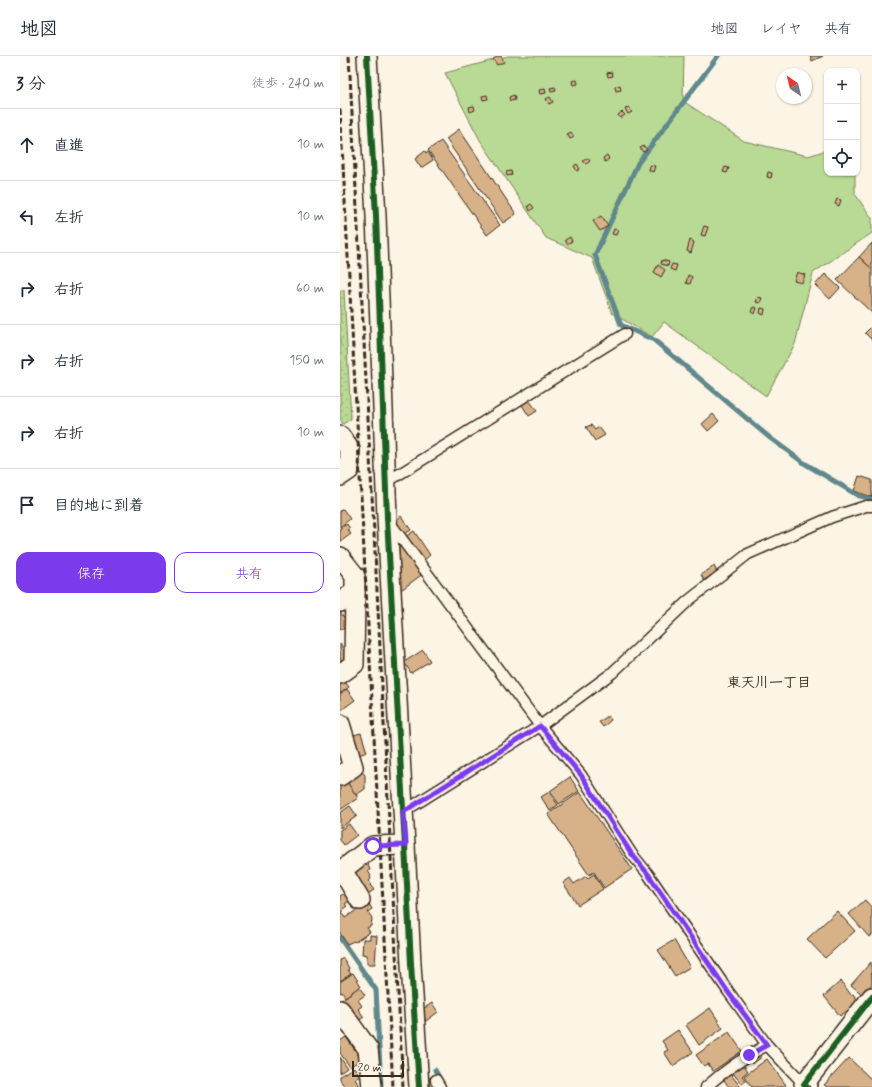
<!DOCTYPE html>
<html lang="ja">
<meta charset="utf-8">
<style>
:root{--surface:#fff;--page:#f6f6f7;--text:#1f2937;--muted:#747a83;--line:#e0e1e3;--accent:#7c3aed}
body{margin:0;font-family:Mynerve,"Klee One",sans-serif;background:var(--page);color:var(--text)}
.controls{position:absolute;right:12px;top:12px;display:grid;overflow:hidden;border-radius:8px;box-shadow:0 1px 3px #0004}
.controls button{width:36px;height:36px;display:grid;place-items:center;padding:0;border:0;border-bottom:1px solid var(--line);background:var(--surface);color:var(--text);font:20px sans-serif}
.compass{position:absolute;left:436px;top:12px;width:36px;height:36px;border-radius:50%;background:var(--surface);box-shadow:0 1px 3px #0004;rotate:325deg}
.scale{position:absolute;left:12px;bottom:10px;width:52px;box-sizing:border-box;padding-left:4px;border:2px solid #3b2a1e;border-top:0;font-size:11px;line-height:14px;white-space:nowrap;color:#3b2a1e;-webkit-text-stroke:3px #fcf5e5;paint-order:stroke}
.stop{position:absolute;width:12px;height:12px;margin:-9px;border:3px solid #7c3aed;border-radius:50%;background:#fff}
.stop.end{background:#7c3aed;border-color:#fff;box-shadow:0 1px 4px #0008}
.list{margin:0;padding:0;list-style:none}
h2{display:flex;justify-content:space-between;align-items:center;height:52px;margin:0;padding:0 16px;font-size:17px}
h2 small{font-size:13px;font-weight:400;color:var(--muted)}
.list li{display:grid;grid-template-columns:26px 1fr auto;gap:12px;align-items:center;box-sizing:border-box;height:72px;padding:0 16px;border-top:1px solid var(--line)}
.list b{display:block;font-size:15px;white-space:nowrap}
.list em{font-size:13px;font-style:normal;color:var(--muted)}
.actions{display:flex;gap:8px;padding:12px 16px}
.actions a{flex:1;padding:9px 0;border:1px solid var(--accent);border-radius:12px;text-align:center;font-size:14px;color:var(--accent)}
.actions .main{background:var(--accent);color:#fff}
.icon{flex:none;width:22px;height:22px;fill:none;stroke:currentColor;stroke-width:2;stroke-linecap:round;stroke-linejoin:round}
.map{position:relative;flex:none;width:532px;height:1031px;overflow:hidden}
header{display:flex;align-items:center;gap:24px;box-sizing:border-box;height:56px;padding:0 20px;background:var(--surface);border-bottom:1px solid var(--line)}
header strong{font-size:19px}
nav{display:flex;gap:22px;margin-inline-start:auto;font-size:14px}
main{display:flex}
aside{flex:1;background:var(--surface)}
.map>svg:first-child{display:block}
</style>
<header>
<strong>地図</strong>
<nav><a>地図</a><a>レイヤ</a><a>共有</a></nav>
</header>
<main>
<aside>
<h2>3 分<small>徒歩 · 240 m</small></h2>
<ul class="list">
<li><svg class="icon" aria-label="ahead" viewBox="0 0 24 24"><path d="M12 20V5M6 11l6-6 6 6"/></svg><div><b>直進</b></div><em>10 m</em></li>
<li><svg class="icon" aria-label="left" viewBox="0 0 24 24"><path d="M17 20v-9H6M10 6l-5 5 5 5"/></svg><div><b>左折</b></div><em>10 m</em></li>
<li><svg class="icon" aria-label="right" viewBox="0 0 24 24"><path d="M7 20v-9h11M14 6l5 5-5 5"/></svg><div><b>右折</b></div><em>60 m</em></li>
<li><svg class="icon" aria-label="right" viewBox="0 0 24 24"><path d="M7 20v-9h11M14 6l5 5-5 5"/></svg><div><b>右折</b></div><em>150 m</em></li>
<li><svg class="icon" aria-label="right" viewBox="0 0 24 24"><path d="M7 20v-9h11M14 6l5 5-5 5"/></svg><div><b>右折</b></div><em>10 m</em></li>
<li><svg class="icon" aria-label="arrive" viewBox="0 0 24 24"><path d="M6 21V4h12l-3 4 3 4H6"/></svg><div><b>目的地に到着</b></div></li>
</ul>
<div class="actions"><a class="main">保存</a><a>共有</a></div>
</aside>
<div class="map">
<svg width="532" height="1031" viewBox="0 0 532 1031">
<defs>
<pattern id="park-dots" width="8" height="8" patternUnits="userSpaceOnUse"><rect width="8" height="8" fill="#b8da94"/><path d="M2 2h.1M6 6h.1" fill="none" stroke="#9fbb7f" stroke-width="1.8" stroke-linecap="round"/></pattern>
</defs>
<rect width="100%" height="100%" fill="#fcf5e5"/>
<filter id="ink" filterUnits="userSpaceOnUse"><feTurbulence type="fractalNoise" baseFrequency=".025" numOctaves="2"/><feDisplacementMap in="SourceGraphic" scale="8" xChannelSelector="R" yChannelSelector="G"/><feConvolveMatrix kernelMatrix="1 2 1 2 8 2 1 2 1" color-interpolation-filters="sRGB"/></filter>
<g filter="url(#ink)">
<path fill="url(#park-dots)" stroke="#7a8259" d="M0 234H4L11 363 3 368 0 363Z"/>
<path fill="#b8da94" stroke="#7a8259" d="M168 0H344L343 45 404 85 468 100 487 94V117H515V138L532 162V177L473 217 455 288 426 340 324 266 312 281 272 257 252 202 206 182 140 84 105 17Z"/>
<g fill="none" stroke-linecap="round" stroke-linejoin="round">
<g stroke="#60888d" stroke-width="5">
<path d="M378 0 298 107 255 199 281 269 314 284 430 382 464 407 519 440 532 442"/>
<path d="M0 882 36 934 41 1031"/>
<path d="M95 1014 101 1025"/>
</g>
</g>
<g fill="#d7b289" stroke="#3b2a1e">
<path d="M159 0H161L164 6 157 9 153 3Z"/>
<path d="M470 0H483L472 5Z"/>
<path d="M272 16 273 20 268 21 267 17Z"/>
<path d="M237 24 238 28 233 29 232 25Z"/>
<path d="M280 29 281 34 276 35 275 31Z"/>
<path d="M215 31 216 35 211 36 210 32Z"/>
<path d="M205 33 206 37 200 38 199 34Z"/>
<path d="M147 39 148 43 143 44 142 40Z"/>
<path d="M174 39 175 44 170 45 169 41Z"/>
<path d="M210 41 213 46 209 48 206 43Z"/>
<path d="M134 50 135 54 130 56 129 51Z"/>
<path d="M289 51 292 56 288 58 285 53Z"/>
<path d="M282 56 285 59 280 62 278 59Z"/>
<path d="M119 73 176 158 163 167 106 83Z"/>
<path d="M231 76 234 81 230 83 227 78Z"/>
<path d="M101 85 160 169 147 179 88 94Z"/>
<path d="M304 90 307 94 303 96 300 92Z"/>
<path d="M85 95 86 97 88 96 93 104 81 112 75 103Z"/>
<path d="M267 99 269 103 265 106 263 102Z"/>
<path d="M248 102 250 105 246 108 243 105Z"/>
<path d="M237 108 240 113 237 115 234 110Z"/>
<path d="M310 109 315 110 313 116 309 114Z"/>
<path d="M385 111 389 112 387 117 383 116Z"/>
<path d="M171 115 172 119 167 120 166 116Z"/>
<path d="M428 116 432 117 431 122 427 121Z"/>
<path d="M497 143 501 144 499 150 495 148Z"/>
<path d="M191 148 194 152 190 155 188 150Z"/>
<path d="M261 160 268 170 260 175 253 165Z"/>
<path d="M364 170 368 171 365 180 361 179Z"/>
<path d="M274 173 278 174 276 179 272 178Z"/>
<path d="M230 181 232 185 227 188 225 184Z"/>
<path d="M350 184 354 186 351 197 347 195Z"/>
<path d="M532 187V213L519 201Z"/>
<path d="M519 201 532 213V257L497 224Z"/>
<path d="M322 204 329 206 328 210 321 208Z"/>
<path d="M332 208 337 209 335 215 330 213Z"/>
<path d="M318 209 325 214 321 221 314 216Z"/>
<path d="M457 216 465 219 462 227 454 225Z"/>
<path d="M485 218 500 232 490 243 475 229Z"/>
<path d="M348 219 352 221 350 228 346 227Z"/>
<path d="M418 241 422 242 420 247 416 246Z"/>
<path d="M413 251 417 252 415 258 411 256Z"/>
<path d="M421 252 425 253 424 259 420 257Z"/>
<path d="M532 270V284L525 277Z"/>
<path d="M189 344 197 355 189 360 182 349Z"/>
<path d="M373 358 379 365 368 375 362 368Z"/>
<path d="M251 369 255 374 259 371 265 379 255 385 246 371Z"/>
<path d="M519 420 532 424V441L514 435Z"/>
<path d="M3 453 10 463 0 471V455Z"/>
<path d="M61 460 71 474 63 479 54 466Z"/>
<path d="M7 468 10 473 8 474 11 478 0 486V472Z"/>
<path d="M74 475 90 499 82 506 65 481Z"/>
<path d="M62 486 84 517 57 537 54 491Z"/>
<path d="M374 510 377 516 364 524 361 519Z"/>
<path d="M0 556 9 568 0 574Z"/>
<path d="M0 588 9 600 0 607Z"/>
<path d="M83 594 90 605 71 617 64 606Z"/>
<path d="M3 623 9 631 0 638V625Z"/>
<path d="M7 633 15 644 0 655V638Z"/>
<path d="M268 660 271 664 263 671 259 666Z"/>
<path d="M21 677 27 696 16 700 10 680Z"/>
<path d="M20 713 25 719V733L16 739 5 723Z"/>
<path d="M230 721 239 735 219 748 210 735Z"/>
<path d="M5 723 18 742 0 754V727Z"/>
<path d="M209 736 218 749 210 755 201 741Z"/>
<path d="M240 736 292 813 264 832 254 816 249 819 208 758Z"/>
<path d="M10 750 17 760 0 772V757Z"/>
<path d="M9 768 17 779 4 789 0 784V774Z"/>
<path d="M27 805 29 808 28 809 30 814 28 815 31 820 30 821 31 823 29 825 31 828 30 829 34 834 26 839 8 814Z"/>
<path d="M254 818 263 833 238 849 223 827 230 822 234 828 246 820 248 822Z"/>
<path d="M6 836 11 844 5 848 7 850 3 853 4 854 0 857V840Z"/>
<path d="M525 844 532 852V879L529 881 509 858Z"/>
<path d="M28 846 32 853 28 856 32 862 31 870 27 872 30 876 15 886 14 885 7 888 0 877V858L2 857 5 862Z"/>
<path d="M497 855 515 875 485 902 467 883Z"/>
<path d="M30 879 37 880 35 908H27V899L22 898 23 883H30Z"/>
<path d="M334 884 350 911 335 920 318 894Z"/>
<path d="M3 902 9 912 8 914 11 918 0 925V904Z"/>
<path d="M531 906 532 928 523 939 511 929Z"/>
<path d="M13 917 21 930 5 941 2 936 0 937V926Z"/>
<path d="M501 925 511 939 513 938 519 946 500 960 484 940Z"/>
<path d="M19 931 25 939 18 944 22 950 18 953 24 961 15 967 0 945Z"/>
<path d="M92 947 98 956 86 965 80 955Z"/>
<path d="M370 952 383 972 359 989 346 969Z"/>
<path d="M338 974 353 996 333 1010 324 996 328 994 322 985Z"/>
<path d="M389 976 402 995 373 1015 368 1008 364 1010 356 999Z"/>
<path d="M6 981 21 1003 10 1011 0 997V985Z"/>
<path d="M419 996 422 1001 412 1008 408 1003Z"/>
<path d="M0 1001 7 1012 0 1017Z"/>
<path d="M509 1002 532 1024V1031H487L484 1029Z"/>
<path d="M427 1003 446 1029 443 1031H412L404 1020Z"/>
<path d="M401 1005 408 1015 402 1020 406 1025 402 1028 390 1014Z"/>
<path d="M14 1011 20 1020 15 1023 20 1031H5L0 1024V1020Z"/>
<path d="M388 1015 400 1030 399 1031H389L381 1020Z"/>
<path d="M84 1022H93L94 1031H85Z"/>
</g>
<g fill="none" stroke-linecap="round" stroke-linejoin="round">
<defs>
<g id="service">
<path d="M45 427 285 278"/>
<path d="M50 467 200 670 241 719 291 797 308 818 388 935 427 989 464 1028"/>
<path d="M63 756 200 670 272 617 348 545 408 498 492 461 526 450H532"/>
<path d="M96 1024 100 1031"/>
<path d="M366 1031C385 1014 405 1001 427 989"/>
</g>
<g id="minor">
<path d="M27 0 36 160 47 462 65 789 71 908 79 1031"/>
<path d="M0 380 10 394 9 414 0 420"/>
<path d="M0 501 15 520V536L0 546"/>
<path d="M0 618 14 608 15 536"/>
<path d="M0 668 13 711 0 720"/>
<path d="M20 844 2 814 33 790 65 789"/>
<path d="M0 954 28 993 32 1031"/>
<path d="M467 1031 464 1028 532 941"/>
</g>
</defs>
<use href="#service" stroke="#3b2a1e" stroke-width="13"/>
<use href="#minor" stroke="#3b2a1e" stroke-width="22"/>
<use href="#service" stroke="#fcf5e5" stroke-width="10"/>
<use href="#minor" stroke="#fcf5e5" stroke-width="19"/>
<g stroke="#3b2a1e" stroke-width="3" stroke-dasharray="6 3" stroke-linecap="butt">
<path d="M9 0 63 1031"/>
<path d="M0 53 53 1031"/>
</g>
<defs>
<g id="cycleway">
<path d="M27 0 36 160 47 462 65 789 71 908 79 1031"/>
<path d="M467 1031 464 1028 532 941"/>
</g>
</defs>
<use href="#cycleway" stroke="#fcf5e5" stroke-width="8"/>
<use href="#cycleway" stroke="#1b5e20" stroke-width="6"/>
</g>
</g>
<g fill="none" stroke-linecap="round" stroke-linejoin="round" filter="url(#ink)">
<path stroke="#7c3aed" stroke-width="5" d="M33 790 66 789 63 756 200 670 241 719 291 797 308 818 388 936 427 989 409 999"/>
</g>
<g text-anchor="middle" stroke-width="4" stroke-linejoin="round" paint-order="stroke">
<g font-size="14" font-weight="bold" fill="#3b2a1e" stroke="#fcf5e5">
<text x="429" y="631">東天川一丁目</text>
</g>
</g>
</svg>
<div class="controls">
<button>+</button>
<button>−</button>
<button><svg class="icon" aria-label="locate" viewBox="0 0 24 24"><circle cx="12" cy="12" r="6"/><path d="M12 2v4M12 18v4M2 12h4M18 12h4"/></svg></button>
</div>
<svg class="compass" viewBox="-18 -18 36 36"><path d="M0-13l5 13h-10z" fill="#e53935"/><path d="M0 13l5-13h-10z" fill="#747a83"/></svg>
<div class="scale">20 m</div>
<div class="stop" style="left:33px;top:790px"></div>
<div class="stop end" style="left:409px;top:999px"></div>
</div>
</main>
